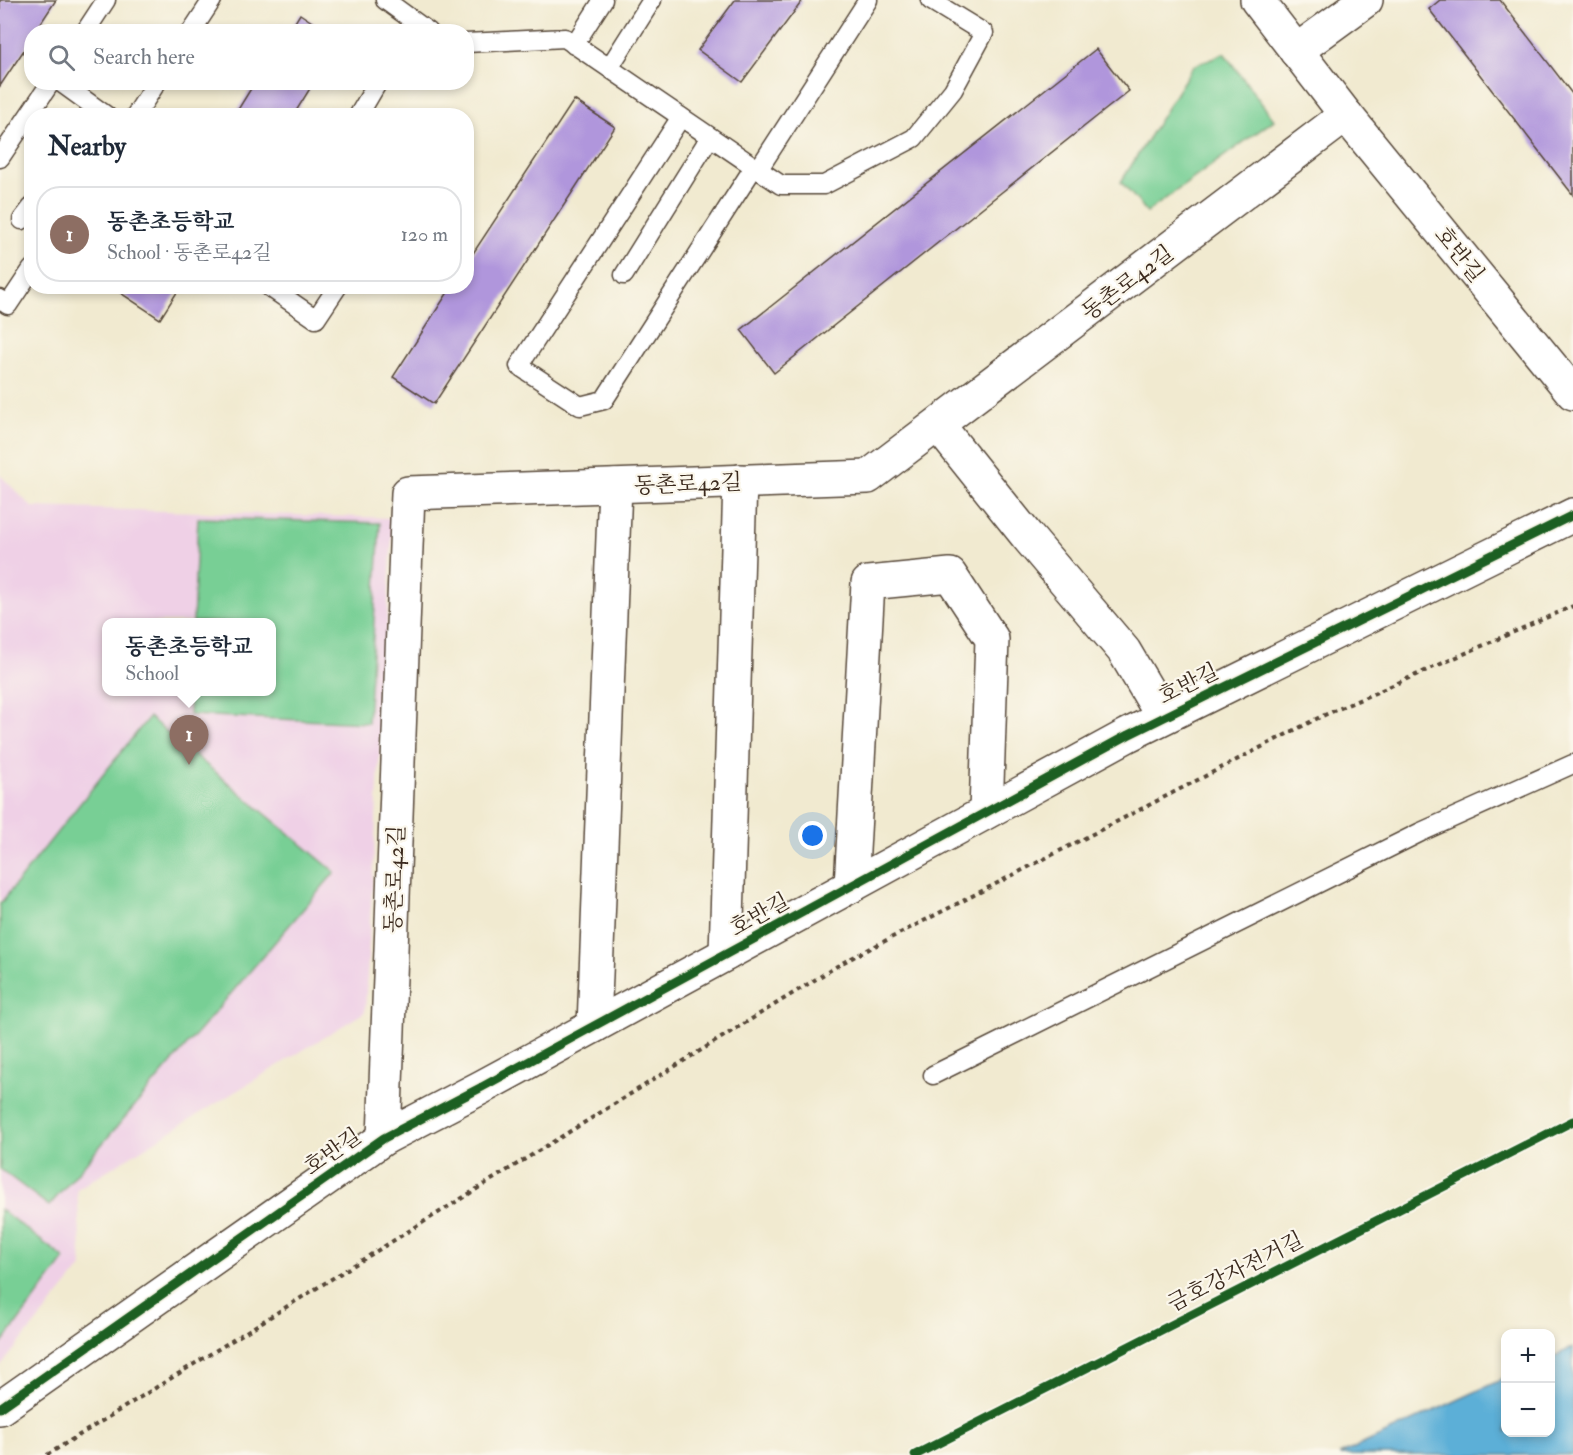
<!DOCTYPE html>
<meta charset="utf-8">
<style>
:root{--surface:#fff;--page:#f6f6f7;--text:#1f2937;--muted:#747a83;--line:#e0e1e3;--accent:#7c3aed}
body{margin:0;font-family:"IM FELL Double Pica","Noto Serif KR",serif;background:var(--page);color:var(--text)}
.controls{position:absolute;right:18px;bottom:18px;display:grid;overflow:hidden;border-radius:12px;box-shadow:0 3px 9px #0003}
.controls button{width:54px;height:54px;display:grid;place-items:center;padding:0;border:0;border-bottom:2px solid var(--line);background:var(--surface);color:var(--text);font:30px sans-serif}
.you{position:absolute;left:813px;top:836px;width:21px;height:21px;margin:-15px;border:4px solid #fff;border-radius:50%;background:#1a73e8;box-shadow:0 0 0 9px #1a73e833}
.badge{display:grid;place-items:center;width:39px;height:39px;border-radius:50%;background:var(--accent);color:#fff;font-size:20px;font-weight:700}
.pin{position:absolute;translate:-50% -50px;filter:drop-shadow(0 2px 3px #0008)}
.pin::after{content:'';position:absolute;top:32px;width:21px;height:18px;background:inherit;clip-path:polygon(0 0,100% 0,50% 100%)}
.popup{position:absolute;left:102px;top:618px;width:174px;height:78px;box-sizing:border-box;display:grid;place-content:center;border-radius:12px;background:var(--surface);filter:drop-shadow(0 2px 4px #0005);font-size:20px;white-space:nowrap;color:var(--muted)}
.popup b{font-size:22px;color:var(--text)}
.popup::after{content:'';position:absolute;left:50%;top:100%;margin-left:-12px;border:12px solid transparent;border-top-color:var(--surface)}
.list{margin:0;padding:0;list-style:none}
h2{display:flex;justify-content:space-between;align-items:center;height:78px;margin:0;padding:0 24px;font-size:26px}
h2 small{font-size:20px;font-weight:400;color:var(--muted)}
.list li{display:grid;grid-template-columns:39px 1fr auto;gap:18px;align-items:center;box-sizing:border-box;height:96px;margin:0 12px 12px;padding:0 12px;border:2px solid var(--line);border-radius:24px}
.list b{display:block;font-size:22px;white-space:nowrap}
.list p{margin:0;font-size:20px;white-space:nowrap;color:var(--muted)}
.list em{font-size:20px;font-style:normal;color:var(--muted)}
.icon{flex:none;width:33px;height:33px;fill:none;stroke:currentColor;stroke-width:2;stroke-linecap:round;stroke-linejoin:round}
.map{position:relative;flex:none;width:1573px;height:1455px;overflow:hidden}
.search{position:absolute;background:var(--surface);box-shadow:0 3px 9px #0003;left:24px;top:24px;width:450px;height:66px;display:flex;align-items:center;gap:15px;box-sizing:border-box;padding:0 21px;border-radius:24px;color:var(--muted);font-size:22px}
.panel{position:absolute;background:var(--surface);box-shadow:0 3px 9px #0003;left:24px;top:108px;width:450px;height:186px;border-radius:24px}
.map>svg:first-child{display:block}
</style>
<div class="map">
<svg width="1573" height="1455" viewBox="0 0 1573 1455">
<rect width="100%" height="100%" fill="#fbf7ec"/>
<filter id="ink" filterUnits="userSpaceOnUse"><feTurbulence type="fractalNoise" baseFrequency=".0167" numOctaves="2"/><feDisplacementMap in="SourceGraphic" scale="12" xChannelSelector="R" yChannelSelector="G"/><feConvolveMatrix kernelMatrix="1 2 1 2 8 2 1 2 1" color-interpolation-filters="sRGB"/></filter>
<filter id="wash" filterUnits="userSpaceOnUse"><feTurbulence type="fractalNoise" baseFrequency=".008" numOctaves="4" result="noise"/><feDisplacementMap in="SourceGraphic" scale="24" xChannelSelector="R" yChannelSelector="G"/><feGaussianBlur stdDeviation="1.35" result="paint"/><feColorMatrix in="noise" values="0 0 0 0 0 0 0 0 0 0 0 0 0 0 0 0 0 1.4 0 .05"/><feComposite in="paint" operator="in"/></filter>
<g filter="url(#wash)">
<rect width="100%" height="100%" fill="#f1ead0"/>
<path fill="#efd0e6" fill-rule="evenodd" d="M0 475 32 507 393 518 365 1012 77 1189 82 1267 0 1367ZM106 622H272V692H106Z"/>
<g fill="#78cf95" stroke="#5a7c5a" stroke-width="1.5">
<path d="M1224 53 1274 120 1147 212 1121 182 1193 66Z"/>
<path d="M198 518 380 523 368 723 189 715 190 692H272V622H193Z"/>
<path d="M149 717 335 872 49 1206 0 1169V904Z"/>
<path d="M0 1209 65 1259 0 1346Z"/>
</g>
<path fill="#5bafd7" stroke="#4b6c7a" stroke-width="1.5" d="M1573 1347V1455H1339L1505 1378 1506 1432H1550L1551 1358Z"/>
<g id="blocks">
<g fill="#b096dc">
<path d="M0 0H56L35 32H32V38L0 86Z"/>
<path d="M735 0H803L742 82 698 50Z"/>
<path d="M1440 0H1500L1573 95V195L1429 9Z"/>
<path d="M300 14 327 32H289Z"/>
<path d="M1096 49 1129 91 774 373 741 330Z"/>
<path d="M255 82H314L293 116H234Z"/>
<path d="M574 100 615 127 434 404 393 377 452 286H466V264Z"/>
<path d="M122 286H181L160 319 119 292Z"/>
</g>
</g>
</g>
<g filter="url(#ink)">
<use href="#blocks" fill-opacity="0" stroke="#564739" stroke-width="1.5"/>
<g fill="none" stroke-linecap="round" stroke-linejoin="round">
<defs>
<g id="lane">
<path d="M385 0 429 32"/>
<path d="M85 32 106 0"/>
<path d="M191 32 212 0"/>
<path d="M466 43 565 38 781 185H824L914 138 953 90 984 33 930 0"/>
<path d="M574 45 603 0"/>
<path d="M609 68 652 0"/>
<path d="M60 82 107 116"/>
<path d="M135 116 157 82"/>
<path d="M358 116 378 82"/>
<path d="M681 117 519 366 580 406 604 400 754 167"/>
<path d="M0 158 51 82"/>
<path d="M758 170 868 0"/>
<path d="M22 220 32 207"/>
<path d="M624 275 710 137"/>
<path d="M268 286 316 319 338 286"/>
<path d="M0 299 8 305 32 269"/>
<path d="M933 1075 1421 832 1573 764"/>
</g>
<g id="street">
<path d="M1257 0 1346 115 1573 393"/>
<path d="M1296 51 1366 0"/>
<path d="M938 425 1027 536 1124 651 1163 717"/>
<path d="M851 886 868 583 950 575 992 639 986 812"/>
<path d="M726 954 740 481"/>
<path d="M594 1026 615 486"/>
<path d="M384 1138 408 493 868 477 1346 115"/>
<path d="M0 1408 384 1138 482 1087 1128 735 1573 515"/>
</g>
</defs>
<use href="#lane" stroke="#564739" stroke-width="21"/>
<use href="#street" stroke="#564739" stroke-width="36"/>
<path stroke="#564739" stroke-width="4" stroke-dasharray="4.5 4.5" stroke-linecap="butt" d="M47 1455 842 963 1320 717 1573 606"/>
<use href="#lane" stroke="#fff" stroke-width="18"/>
<use href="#street" stroke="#fff" stroke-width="33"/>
<defs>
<g id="cycleway">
<path d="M0 1408 384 1138 482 1087 1128 735 1573 515"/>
<path d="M915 1455 1573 1121"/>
</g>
</defs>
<use href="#cycleway" stroke="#fbf7ec" stroke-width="13"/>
<use href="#cycleway" stroke="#1b5e20" stroke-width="9"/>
</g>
</g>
<g text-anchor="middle" stroke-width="4.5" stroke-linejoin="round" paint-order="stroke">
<g font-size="22" fill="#3b2a1e" stroke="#fbf7ec">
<text transform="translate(1460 254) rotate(51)" y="8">호반길</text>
<text transform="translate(1127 282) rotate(-37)" y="8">동촌로42길</text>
<text transform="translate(688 483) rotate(-2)" y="8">동촌로42길</text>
<text transform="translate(1188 683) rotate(-26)" y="8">호반길</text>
<text transform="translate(394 879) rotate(-88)" y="8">동촌로42길</text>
<text transform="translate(759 914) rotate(-29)" y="8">호반길</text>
<text transform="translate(332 1151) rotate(-35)" y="8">호반길</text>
<text transform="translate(1235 1271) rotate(-27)" y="8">금호강자전거길</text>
</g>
</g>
</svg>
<div class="controls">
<button>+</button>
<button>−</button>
</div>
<div class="you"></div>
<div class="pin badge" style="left:189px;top:765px;background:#8d6e63">1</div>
<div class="popup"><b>동촌초등학교</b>School</div>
<div class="search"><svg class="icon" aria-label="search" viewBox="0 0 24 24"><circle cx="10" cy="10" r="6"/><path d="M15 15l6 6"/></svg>Search here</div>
<section class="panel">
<h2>Nearby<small></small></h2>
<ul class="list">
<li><span class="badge" style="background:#8d6e63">1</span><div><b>동촌초등학교</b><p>School · 동촌로42길</p></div><em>120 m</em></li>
</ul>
</section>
</div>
